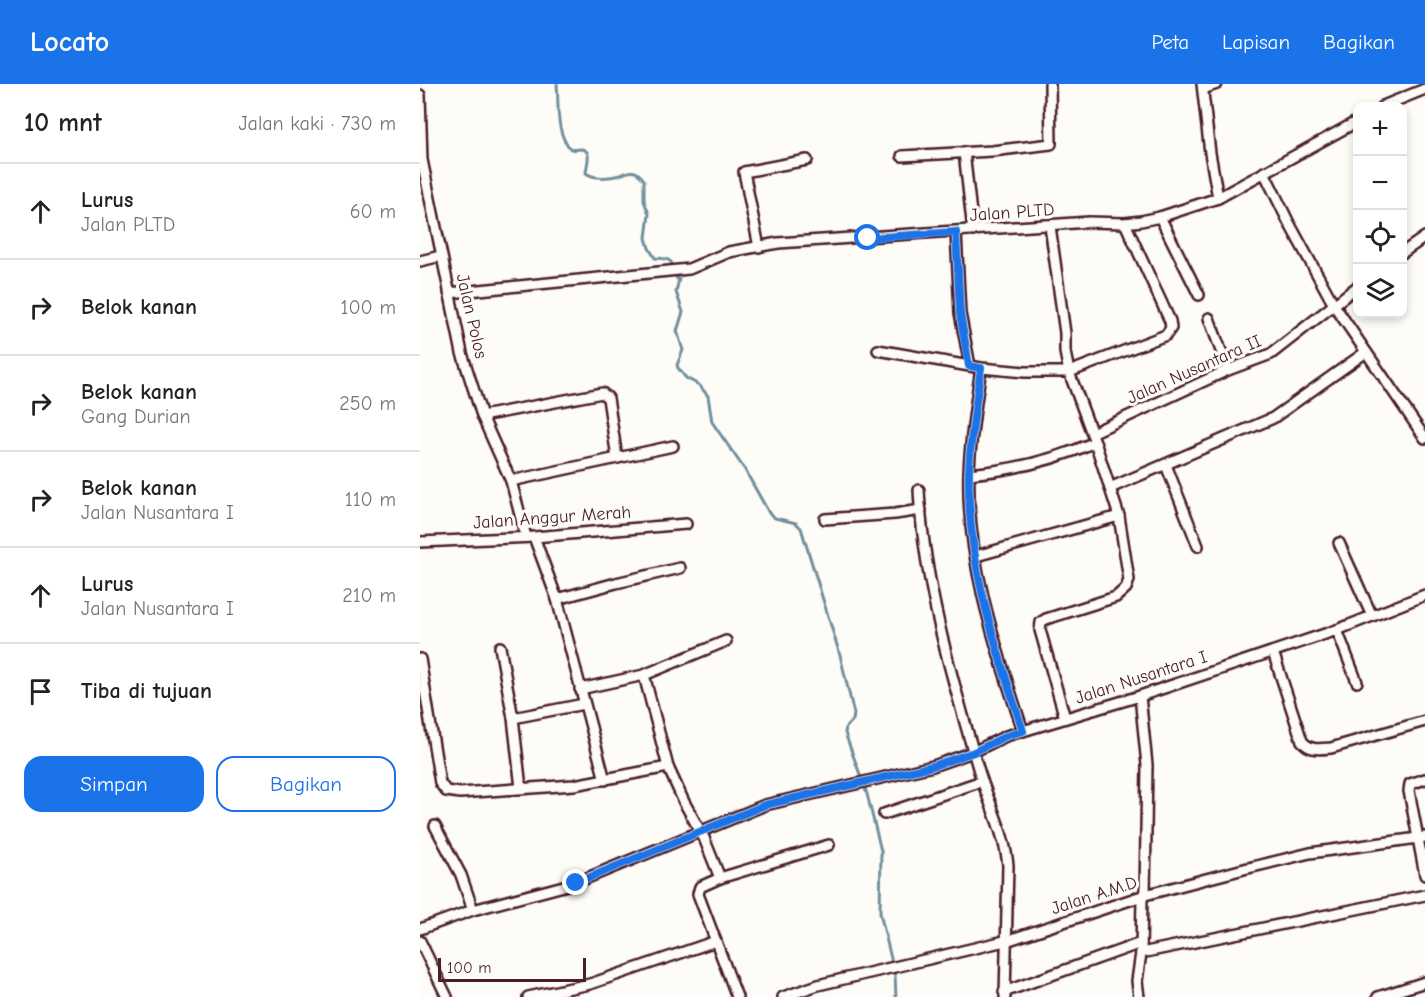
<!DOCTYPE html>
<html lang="id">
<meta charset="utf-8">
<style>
:root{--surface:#fff;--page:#f6f6f6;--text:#222;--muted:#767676;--line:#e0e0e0;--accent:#1a73e8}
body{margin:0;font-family:"Comic Neue",sans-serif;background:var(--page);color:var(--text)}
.controls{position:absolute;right:18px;top:18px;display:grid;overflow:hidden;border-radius:12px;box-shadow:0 3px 9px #0003}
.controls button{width:54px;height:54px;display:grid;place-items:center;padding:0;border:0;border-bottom:2px solid var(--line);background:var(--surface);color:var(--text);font:30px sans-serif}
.scale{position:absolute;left:18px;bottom:15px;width:148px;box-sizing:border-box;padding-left:6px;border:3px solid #4a1f2b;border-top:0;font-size:16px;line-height:21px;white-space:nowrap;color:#4a1f2b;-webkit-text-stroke:4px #fdfcf7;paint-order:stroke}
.stop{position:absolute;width:18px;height:18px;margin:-14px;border:4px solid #1a73e8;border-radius:50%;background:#fff}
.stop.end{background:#1a73e8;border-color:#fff;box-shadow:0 2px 6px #0008}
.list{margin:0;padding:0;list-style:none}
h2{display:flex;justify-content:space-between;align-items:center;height:78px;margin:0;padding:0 24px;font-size:26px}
h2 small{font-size:20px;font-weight:400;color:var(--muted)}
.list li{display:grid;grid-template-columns:39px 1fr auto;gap:18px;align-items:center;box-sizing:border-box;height:96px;padding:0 24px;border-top:2px solid var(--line)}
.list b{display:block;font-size:22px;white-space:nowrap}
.list p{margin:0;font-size:20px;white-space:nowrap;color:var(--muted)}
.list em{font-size:20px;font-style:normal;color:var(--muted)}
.actions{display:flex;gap:12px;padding:18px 24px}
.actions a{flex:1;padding:14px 0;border:2px solid var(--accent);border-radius:18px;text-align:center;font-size:21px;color:var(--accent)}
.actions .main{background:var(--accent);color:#fff}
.icon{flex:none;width:33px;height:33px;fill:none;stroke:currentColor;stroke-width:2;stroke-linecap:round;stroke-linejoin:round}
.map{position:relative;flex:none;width:1005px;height:913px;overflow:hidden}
header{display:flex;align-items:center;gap:36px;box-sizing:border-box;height:84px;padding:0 30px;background:var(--accent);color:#fff}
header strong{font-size:28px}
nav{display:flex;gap:33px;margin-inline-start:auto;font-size:21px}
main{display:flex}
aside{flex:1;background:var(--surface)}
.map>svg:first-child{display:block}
</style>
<header>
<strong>Locato</strong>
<nav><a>Peta</a><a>Lapisan</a><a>Bagikan</a></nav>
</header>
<main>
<aside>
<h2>10 mnt<small>Jalan kaki · 730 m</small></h2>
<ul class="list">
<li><svg class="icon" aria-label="ahead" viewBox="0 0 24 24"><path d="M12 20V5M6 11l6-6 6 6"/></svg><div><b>Lurus</b><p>Jalan PLTD</p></div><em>60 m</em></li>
<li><svg class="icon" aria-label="right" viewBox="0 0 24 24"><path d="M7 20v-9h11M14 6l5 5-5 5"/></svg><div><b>Belok kanan</b></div><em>100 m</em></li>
<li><svg class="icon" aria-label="right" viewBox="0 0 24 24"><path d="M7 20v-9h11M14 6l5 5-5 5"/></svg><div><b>Belok kanan</b><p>Gang Durian</p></div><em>250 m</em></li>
<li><svg class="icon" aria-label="right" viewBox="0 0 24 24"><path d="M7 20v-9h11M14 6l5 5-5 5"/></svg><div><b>Belok kanan</b><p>Jalan Nusantara I</p></div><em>110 m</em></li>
<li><svg class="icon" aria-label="ahead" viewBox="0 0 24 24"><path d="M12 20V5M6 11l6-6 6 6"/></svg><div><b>Lurus</b><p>Jalan Nusantara I</p></div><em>210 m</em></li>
<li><svg class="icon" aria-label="arrive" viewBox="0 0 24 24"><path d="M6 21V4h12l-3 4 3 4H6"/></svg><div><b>Tiba di tujuan</b></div></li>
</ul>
<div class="actions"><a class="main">Simpan</a><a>Bagikan</a></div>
</aside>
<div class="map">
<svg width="1005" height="913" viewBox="0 0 1005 913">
<rect width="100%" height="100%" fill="#fdfcf7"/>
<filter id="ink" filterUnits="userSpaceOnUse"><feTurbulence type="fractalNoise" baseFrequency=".0167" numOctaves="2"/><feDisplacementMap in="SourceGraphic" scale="12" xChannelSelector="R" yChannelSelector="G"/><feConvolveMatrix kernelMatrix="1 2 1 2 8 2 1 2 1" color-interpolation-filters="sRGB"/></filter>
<g filter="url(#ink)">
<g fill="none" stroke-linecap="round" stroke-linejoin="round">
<path stroke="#718f9c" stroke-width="3" d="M137 0C139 19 135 51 151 65 154 66 158 65 162 65 173 67 166 82 166 89 174 95 190 94 200 91 211 86 216 85 224 96V117L229 130 226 154 229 164 235 174C254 174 252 179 257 195H259L256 208 263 228 257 247 263 266 257 281 258 284 266 294 279 301 288 312 292 338 325 386 349 429 355 434 376 439 381 444 420 571 434 630 433 636 426 643 425 649 447 710 461 767 460 829 475 891 476 913"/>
<defs>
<g id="street">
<path d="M782 0 790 69 798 114"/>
<path d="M783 5 797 0"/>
<path d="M0 11 2 76 42 269 62 332 91 397 106 453"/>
<path d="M963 22 1005 5"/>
<path d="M544 68 553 147"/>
<path d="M482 72 572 67 631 60 630 0"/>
<path d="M844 88 868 137 914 221 1005 354"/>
<path d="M740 133 779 211"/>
<path d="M536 148 540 229 550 282"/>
<path d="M339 163 324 88 387 76"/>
<path d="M982 169 1005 153"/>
<path d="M0 177 21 172"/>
<path d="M29 209 269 185 309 168 358 159 669 138 705 139 721 137 740 133 798 114 938 37"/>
<path d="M789 234 808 286"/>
<path d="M458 266 561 284 605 288H649L746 251 751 244 750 237 705 139"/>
<path d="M561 284C556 319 550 354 549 389 546 477 576 564 603 647"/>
<path d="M62 332 182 309 188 314 197 374"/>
<path d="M672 349 808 286 851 270 938 202"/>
<path d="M746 381 778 462"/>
<path d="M549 390C592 386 635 376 675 358L649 288 645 268V249L630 142"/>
<path d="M91 397 253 362"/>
<path d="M690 404 853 334 946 268"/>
<path d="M499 406C504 501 532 594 558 684 568 718 584 746 588 781L585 913"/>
<path d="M405 435 475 430 501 426"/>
<path d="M114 453 137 515 185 696"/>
<path d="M0 458 114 453 266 440"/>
<path d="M919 459 952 532"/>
<path d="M556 472 699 432"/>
<path d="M137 515 196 499 260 484"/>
<path d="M917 546 937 598"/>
<path d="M80 563 93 634 101 704"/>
<path d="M853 568 882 657C890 667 899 665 911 664L1005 637"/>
<path d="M0 575 20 699 26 707 40 709 154 701 248 683"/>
<path d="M224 591 306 557"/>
<path d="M160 605 224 591 248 683 264 718 284 754 300 794 280 803 278 810 317 913"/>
<path d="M720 612 727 681 725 811"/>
<path d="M93 634 164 620"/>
<path d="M645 634 620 546 621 538 626 535 696 513 706 504 709 496 699 432 675 358"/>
<path d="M1005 695 990 700 989 707 1005 791"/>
<path d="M464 730 562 697"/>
<path d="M15 742 41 791 53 826"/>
<path d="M300 794 409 761"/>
<path d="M0 845 53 826 155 799 345 721 513 682 553 668 586 652 720 612 917 546 1005 511"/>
<path d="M0 857 27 913"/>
<path d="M721 869 1005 811"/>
<path d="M584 908 721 859"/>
<path d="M108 913 170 900 296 857"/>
<path d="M363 913 398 901 589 856 725 811 824 785 890 769 1005 753"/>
<path d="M719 913 717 897 721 869 722 813"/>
<path d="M958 913 1005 898"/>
</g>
</defs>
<use href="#street" stroke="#4a1f2b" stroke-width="14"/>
<use href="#street" stroke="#fdfcf7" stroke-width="9"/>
</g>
</g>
<g fill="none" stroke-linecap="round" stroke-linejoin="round" filter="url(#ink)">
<path stroke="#1a73e8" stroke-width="8" d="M156 799 345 721 513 682 554 668 586 652 603 647C576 564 546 478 549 389 550 354 556 319 561 284L549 282 540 229 536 148 448 154"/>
</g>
<g text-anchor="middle" stroke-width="6" stroke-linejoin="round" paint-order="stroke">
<g font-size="18" fill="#4a1f2b" stroke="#fdfcf7">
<text transform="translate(592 128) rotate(-4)" y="6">Jalan PLTD</text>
<text transform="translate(52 232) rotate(77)" y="6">Jalan Polos</text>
<text transform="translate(774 285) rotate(-24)" y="6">Jalan Nusantara II</text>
<text transform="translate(132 433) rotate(-4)" y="6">Jalan Anggur Merah</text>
<text transform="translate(721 593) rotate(-18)" y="6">Jalan Nusantara I</text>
<text transform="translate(674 811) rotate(-18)" y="6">Jalan A.M.D</text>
</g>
</g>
</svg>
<div class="controls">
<button>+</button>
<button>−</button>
<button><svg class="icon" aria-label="locate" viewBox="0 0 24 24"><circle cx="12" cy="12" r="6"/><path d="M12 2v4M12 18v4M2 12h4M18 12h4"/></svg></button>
<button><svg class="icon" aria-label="layers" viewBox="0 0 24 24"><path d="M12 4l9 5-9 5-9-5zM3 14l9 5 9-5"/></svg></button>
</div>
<div class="scale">100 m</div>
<div class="stop" style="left:448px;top:154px"></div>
<div class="stop end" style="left:156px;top:799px"></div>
</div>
</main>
